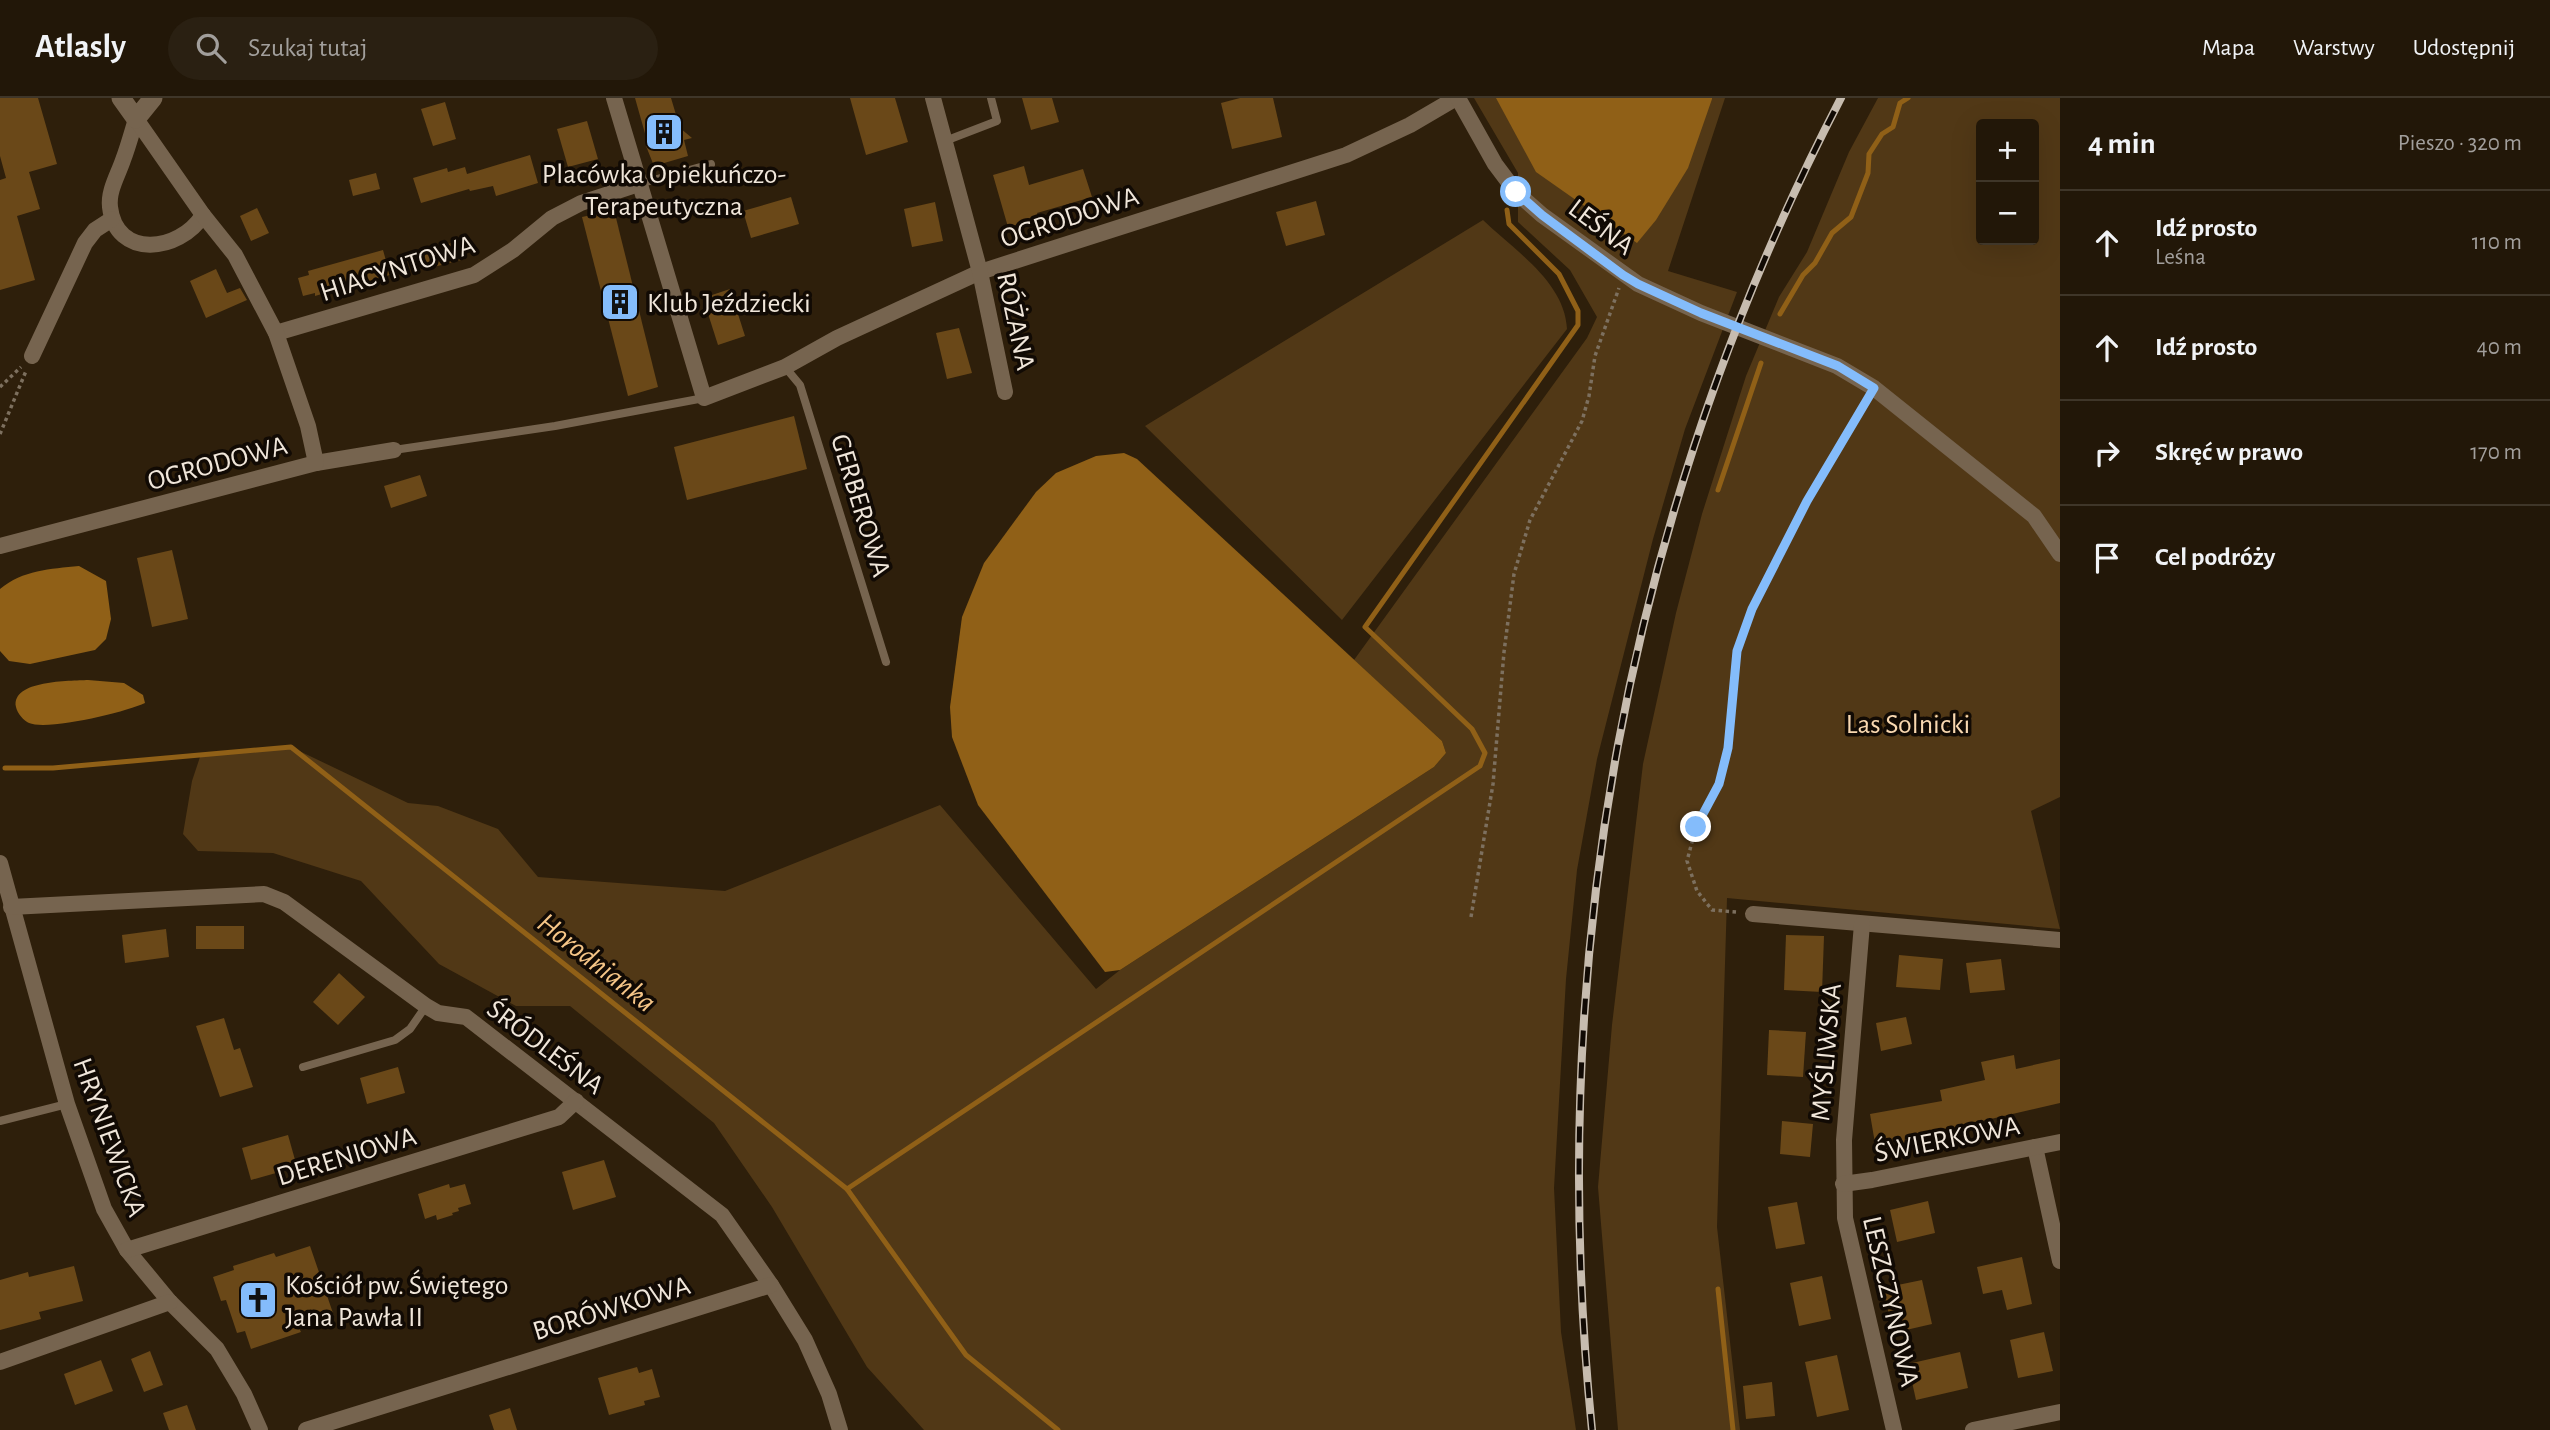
<!DOCTYPE html>
<html lang="pl">
<meta charset="utf-8">
<style>
:root{--surface:#221708;--page:#2a2012;--text:#f1f3f6;--muted:#a29f9c;--line:#3f3629}
body{margin:0;font-family:"Alegreya Sans",sans-serif;background:var(--page);color:var(--text)}
.controls{position:absolute;right:21px;top:21px;display:grid;overflow:hidden;border-radius:7px;box-shadow:0 7px 28px #0002}
.controls button{width:63px;height:63px;display:grid;place-items:center;padding:0;border:0;border-bottom:2px solid var(--line);background:var(--surface);color:var(--text);font:35px sans-serif}
.stop{position:absolute;width:21px;height:21px;margin:-16px;border:5px solid #84bcfb;border-radius:50%;background:#fff}
.stop.end{background:#84bcfb;border-color:#fff;box-shadow:0 2px 7px #0008}
.list{margin:0;padding:0;list-style:none}
h2{display:flex;justify-content:space-between;align-items:center;height:91px;margin:0;padding:0 28px;font-size:30px}
h2 small{font-size:23px;font-weight:400;color:var(--muted)}
.list li{display:grid;grid-template-columns:46px 1fr auto;gap:21px;align-items:center;box-sizing:border-box;height:105px;padding:0 28px;border-top:2px solid var(--line)}
.list b{display:block;font-size:26px;white-space:nowrap}
.list p{margin:0;font-size:23px;white-space:nowrap;color:var(--muted)}
.list em{font-size:23px;font-style:normal;color:var(--muted)}
.icon{flex:none;width:38px;height:38px;fill:none;stroke:currentColor;stroke-width:2;stroke-linecap:round;stroke-linejoin:round}
.map{position:relative;flex:none;width:2060px;height:1332px;overflow:hidden}
header{display:flex;align-items:center;gap:42px;box-sizing:border-box;height:98px;padding:0 35px;background:var(--surface);border-bottom:2px solid var(--line)}
header strong{font-size:33px}
nav{display:flex;gap:38px;margin-inline-start:auto;font-size:24px}
.search{width:490px;height:63px;background:var(--page);display:flex;align-items:center;gap:18px;box-sizing:border-box;padding:0 24px;border-radius:38px;color:var(--muted);font-size:26px}
main{display:flex}
aside{flex:1;background:var(--surface)}
.map>svg:first-child{display:block}
</style>
<header>
<strong>Atlasly</strong>
<div class="search"><svg class="icon" aria-label="search" viewBox="0 0 24 24"><circle cx="10" cy="10" r="6"/><path d="M15 15l6 6"/></svg>Szukaj tutaj</div>
<nav><a>Mapa</a><a>Warstwy</a><a>Udostępnij</a></nav>
</header>
<main>
<div class="map">
<svg width="2060" height="1332" viewBox="0 0 2060 1332">
<rect width="100%" height="100%" fill="#2e1f0b"/>
<g fill="#513816" fill-rule="evenodd">
<path d="M1474 0H1725L1668 173 1737 194 1685 331 1653 441 1597 661 1577 772 1566 881 1554 1090 1561 1234 1576 1332H924L867 1269 772 1109 714 1025 570 908H516L439 866 361 783 273 755 198 753 183 736 192 683 201 656 291 649 408 705 438 708 498 731 538 779 725 793 940 707 1096 891 1120 872 1434 669 1446 655 1442 643 1354 562 1587 240 1597 219 1570 172 1518 124V75Z"/>
<path d="M1878 0H2060V699L2031 713 2060 831 1727 800 1717 1129 1740 1332H1618L1598 1089 1612 927 1643 666 1676 515 1702 416 1746 278 1779 199 1807 154 1849 54ZM1981 26H2034V142H1981Z"/>
<path d="M1483 122C1514 152 1565 184 1567 231L1342 522 1145 328Z"/>
</g>
<g fill="#906017">
<path d="M1496 0H1712V1L1688 70 1656 122 1637 145 1536 74Z"/>
<path d="M1124 355 1137 361 1442 643 1446 655 1434 669 1120 872 1105 874 978 707 952 639 950 609 962 519 984 465 1036 394 1056 375 1096 358Z"/>
<path d="M79 468 106 483 111 521 106 541 95 552 30 566 9 563 0 553V491C23 472 50 471 79 468Z"/>
<path d="M88 582 124 585 143 597 145 605C126 614 48 633 29 625 24 623 17 615 16 609 11 582 70 583 88 582Z"/>
</g>
<g fill="none" stroke-linecap="round" stroke-linejoin="round">
<g stroke="#906017" stroke-width="5">
<path d="M1780 216 1803 177 1815 165 1832 135 1851 119 1868 75 1869 56 1882 36 1893 29 1900 5 1908 0"/>
<path d="M1718 392 1761 265"/>
<path d="M5 670H53L291 649 847 1091 966 1257 1058 1332"/>
<path d="M847 1091 1480 668 1485 655 1472 631 1365 529 1578 227V213L1559 176 1509 126 1507 112"/>
<path d="M1718 1191 1733 1332"/>
</g>
</g>
<g fill="#6a4818">
<path d="M0 0H38L57 66 29 74 40 111 17 118 35 182 0 192V82L6 80 0 58Z"/>
<path d="M635 0H671L680 30 692 40 684 42 688 58 654 68 646 48V39Z"/>
<path d="M850 0H895L908 44 866 57Z"/>
<path d="M1022 0H1052L1059 24 1031 32Z"/>
<path d="M1240 0H1273L1282 39 1232 51 1221 5Z"/>
<path d="M445 4 456 41 433 48 421 11Z"/>
<path d="M587 23 598 61 568 69 557 31Z"/>
<path d="M530 57 538 85 496 98 493 88 470 93 469 91 421 105 413 80 447 70 448 74 465 69 467 76Z"/>
<path d="M1024 68 1029 87 1083 71 1092 99 1037 115 1039 121 1008 129 993 77Z"/>
<path d="M376 75 380 91 353 98 349 82Z"/>
<path d="M791 99 799 126 751 140 743 113Z"/>
<path d="M1316 103 1325 137 1286 148 1276 114Z"/>
<path d="M935 104 943 143 912 149 904 111Z"/>
<path d="M257 110 269 135 251 143 240 118Z"/>
<path d="M614 112 658 289 628 298 582 119Z"/>
<path d="M459 143 465 161 422 172 418 154Z"/>
<path d="M383 152 390 177 373 182 374 185 334 197 332 193 315 198V195L303 198 298 180 309 177 308 173Z"/>
<path d="M216 171 227 195 240 190 247 202 206 220 190 183Z"/>
<path d="M730 191 745 238 718 247 703 200Z"/>
<path d="M959 230 972 275 947 281 936 235Z"/>
<path d="M794 318 807 371 687 402 674 349Z"/>
<path d="M420 377 427 398 391 410 384 388Z"/>
<path d="M172 452 188 521 152 529 137 460Z"/>
<rect x="196" y="828" width="48" height="23"/>
<path d="M166 831 169 859 125 865 122 837Z"/>
<path d="M1786 837 1824 838 1822 894 1784 892Z"/>
<path d="M1899 857 1943 861 1940 892 1896 889Z"/>
<path d="M2001 861 2005 892 1970 895 1966 865Z"/>
<path d="M339 875 365 899 338 927 313 904Z"/>
<path d="M1906 919 1912 946 1881 953 1876 925Z"/>
<path d="M224 920 234 952 240 950 253 989 220 999 196 928Z"/>
<path d="M1769 932 1806 934 1803 979 1767 977Z"/>
<path d="M2014 957 2016 971 2060 961V1005L1926 1036 1928 1048 1877 1057 1870 1016 1942 1003 1940 992 1985 982 1981 964Z"/>
<path d="M398 969 405 995 367 1006 360 980Z"/>
<path d="M1782 1023 1813 1026 1810 1059 1780 1056Z"/>
<path d="M288 1037 297 1069 251 1082 242 1050Z"/>
<path d="M604 1062 616 1099 573 1112 562 1074Z"/>
<path d="M449 1086 450 1090 465 1086 471 1106 458 1110 459 1113 452 1115 453 1117 437 1122 436 1117 425 1121 418 1096Z"/>
<path d="M1928 1103 1935 1135 1897 1144 1890 1112Z"/>
<path d="M1797 1104 1805 1146 1776 1151 1768 1109Z"/>
<path d="M310 1148 334 1218 299 1230 301 1234 251 1251 245 1233 237 1235 226 1202 221 1203 213 1179 234 1172 233 1168 274 1155 276 1159Z"/>
<path d="M2022 1159 2032 1206 2007 1212 2002 1192 1983 1196 1977 1169Z"/>
<path d="M74 1168 83 1203 39 1214 41 1221 0 1232V1182L28 1174 29 1179Z"/>
<path d="M1822 1178 1831 1221 1799 1228 1790 1185Z"/>
<path d="M1922 1182 1932 1226 1893 1235 1883 1190Z"/>
<path d="M2044 1234 2053 1273 2018 1280 2010 1242Z"/>
<path d="M150 1253 163 1287 144 1294 131 1261Z"/>
<path d="M1960 1254 1968 1290 1916 1302 1908 1266Z"/>
<path d="M1837 1257 1849 1312 1817 1319 1805 1264Z"/>
<path d="M101 1262 113 1293 75 1307 64 1276Z"/>
<path d="M637 1269 639 1275 652 1271 660 1299 644 1303 645 1307 609 1317 598 1280Z"/>
<path d="M1772 1284 1775 1318 1746 1321 1743 1288Z"/>
<path d="M187 1307 196 1332H169L163 1315Z"/>
<path d="M510 1310 517 1332H494L489 1317Z"/>
</g>
<g fill="none" stroke-linecap="round" stroke-linejoin="round">
<g stroke="#7d705f" stroke-width="3.5" stroke-dasharray="3.5 3.5" stroke-linecap="butt">
<path d="M0 289 21 269"/>
<path d="M0 336 26 273"/>
<path d="M1736 814 1712 812 1697 793 1687 763 1696 729 1719 686 1728 650 1737 553 1752 511 1807 403 1866 304"/>
<path d="M1471 819 1493 686 1504 554 1514 476 1530 422 1582 323 1589 298 1595 258 1619 190"/>
</g>
<g stroke="#76644f" stroke-width="8">
<path d="M945 43 997 23 991 0"/>
<path d="M639 86 711 66"/>
<path d="M785 269 800 287 886 564"/>
<path d="M394 352 555 328 704 300"/>
<path d="M303 969 395 942 410 931 426 908"/>
<path d="M0 1023 67 1006"/>
</g>
<g stroke="#76644f" stroke-width="16">
<path d="M614 0 704 300 785 269 837 240 980 174 1346 57 1410 27 1456 0"/>
<path d="M933 0 980 174 1005 294"/>
<path d="M1458 0 1495 66 1516 94 1542 117 1638 186 1701 215 1837 268 1874 290 2034 418 2060 456"/>
<path d="M136 21C132 34 128 49 123 62 118 77 108 93 110 109 116 161 179 155 203 117"/>
<path d="M276 235 474 177 513 152 552 120 581 105 639 86"/>
<path d="M32 258 85 145 95 132 112 121"/>
<path d="M316 365 394 352"/>
<path d="M0 448 316 365 308 328 276 235 235 157 203 117 136 21"/>
<path d="M0 765 67 1006 104 1111 127 1152 170 1204 217 1251 244 1296 260 1332"/>
<path d="M11 809 264 796 284 804 426 908 438 915 466 919 722 1117 771 1187 805 1242 829 1296 840 1332"/>
<path d="M1753 816 2060 842"/>
<path d="M1862 826 1844 1042 1845 1120 1894 1332"/>
<path d="M2035 1049 2060 1163"/>
<path d="M1843 1086 1872 1082 2060 1044"/>
<path d="M127 1152 559 1019 576 1003"/>
<path d="M0 1264 170 1204"/>
<path d="M306 1332 771 1187"/>
<path d="M1973 1332 2060 1314"/>
</g>
<path stroke="#76644f" stroke-width="19" d="M121 0 136 21 153 0"/>
<defs>
<path id="rail" d="M1592 1332C1545 868 1625 415 1841 0"/>
</defs>
<use href="#rail" stroke="#c7bcaf" stroke-width="8"/>
<use href="#rail" stroke="#110a04" stroke-width="5" stroke-dasharray="16" stroke-linecap="butt"/>
</g>
<g fill="none" stroke-linecap="round" stroke-linejoin="round">
<path stroke="#84bcfb" stroke-width="9" d="M1516 94 1542 117 1623 177 1638 186 1701 215 1838 268 1874 290 1807 403 1752 511 1737 553 1728 650 1719 686 1696 729"/>
</g>
<defs>
<symbol id="building-square" viewBox="-11 -11 22 22"><rect x="-9" y="-9" width="18" height="18" rx="4" fill="#84bcfb" stroke="#110a04"/><path d="M-4-6H4V6H1V3H-1V6H-4ZM-2.5-4.3h1.7v1.8h-1.7ZM.8-4.3h1.7v1.8H.8ZM-2.5-1h1.7V.8h-1.7ZM.8-1h1.7V.8H.8Z" fill="#111"/></symbol>
<symbol id="church-square" viewBox="-11 -11 22 22"><rect x="-9" y="-9" width="18" height="18" rx="4" fill="#84bcfb" stroke="#110a04"/><path d="M-1.2-6h2.4v3.5h3.3v2.4h-3.3V6h-2.4V-.1h-3.3v-2.4h3.3Z" fill="#111"/></symbol>
</defs>
<g fill-rule="evenodd">
<use href="#building-square" x="642" y="12" width="44" height="44"/>
<use href="#building-square" x="598" y="182" width="44" height="44"/>
<use href="#church-square" x="236" y="1180" width="44" height="44"/>
</g>
<g text-anchor="middle" stroke-width="7" stroke-linejoin="round" paint-order="stroke">
<g font-size="28" fill="#f0e6da" stroke="#110a04" text-anchor="start">
<text x="664" y="85" text-anchor="middle">Placówka Opiekuńczo-<tspan x="664" dy="32">Terapeutyczna</tspan></text>
<text x="647" y="214">Klub Jeździecki</text>
<text x="285" y="1196">Kościół pw. Świętego<tspan x="285" dy="32">Jana Pawła II</tspan></text>
</g>
<g font-size="28" fill="#f0e6da" stroke="#110a04">
<text transform="translate(1069 118) rotate(-18)" y="10">OGRODOWA</text>
<text transform="translate(1602 128) rotate(37)" y="10">LEŚNA</text>
<text transform="translate(397 169) rotate(-18)" y="10">HIACYNTOWA</text>
<text transform="translate(1017 223) rotate(78)" y="10">RÓŻANA</text>
<text transform="translate(217 364) rotate(-15)" y="10">OGRODOWA</text>
<text transform="translate(862 407) rotate(73)" y="10">GERBEROWA</text>
<text transform="translate(546 948) rotate(37)" y="10">ŚRÓDLEŚNA</text>
<text transform="translate(1825 954) rotate(-85)" y="10">MYŚLIWSKA</text>
<text transform="translate(111 1039) rotate(70)" y="10">HRYNIEWICKA</text>
<text transform="translate(1947 1040) rotate(-11)" y="10">ŚWIERKOWA</text>
<text transform="translate(346 1057) rotate(-17)" y="10">DERENIOWA</text>
<text transform="translate(1892 1203) rotate(77)" y="10">LESZCZYNOWA</text>
<text transform="translate(611 1209) rotate(-17)" y="10">BORÓWKOWA</text>
</g>
<g font-size="28" fill="#f9d8b0" stroke="#110a04">
<text x="1908" y="635">Las Solnicki</text>
</g>
<g font-size="30" font-style="italic" fill="#f5c587" stroke="#110a04">
<text transform="translate(597 864) rotate(38)" y="10">Horodnianka</text>
</g>
</g>
</svg>
<div class="controls">
<button>+</button>
<button>−</button>
</div>
<div class="stop" style="left:1516px;top:94px"></div>
<div class="stop end" style="left:1696px;top:729px"></div>
</div>
<aside>
<h2>4 min<small>Pieszo · 320 m</small></h2>
<ul class="list">
<li><svg class="icon" aria-label="ahead" viewBox="0 0 24 24"><path d="M12 20V5M6 11l6-6 6 6"/></svg><div><b>Idź prosto</b><p>Leśna</p></div><em>110 m</em></li>
<li><svg class="icon" aria-label="ahead" viewBox="0 0 24 24"><path d="M12 20V5M6 11l6-6 6 6"/></svg><div><b>Idź prosto</b></div><em>40 m</em></li>
<li><svg class="icon" aria-label="right" viewBox="0 0 24 24"><path d="M7 20v-9h11M14 6l5 5-5 5"/></svg><div><b>Skręć w prawo</b></div><em>170 m</em></li>
<li><svg class="icon" aria-label="arrive" viewBox="0 0 24 24"><path d="M6 21V4h12l-3 4 3 4H6"/></svg><div><b>Cel podróży</b></div></li>
</ul>
</aside>
</main>
